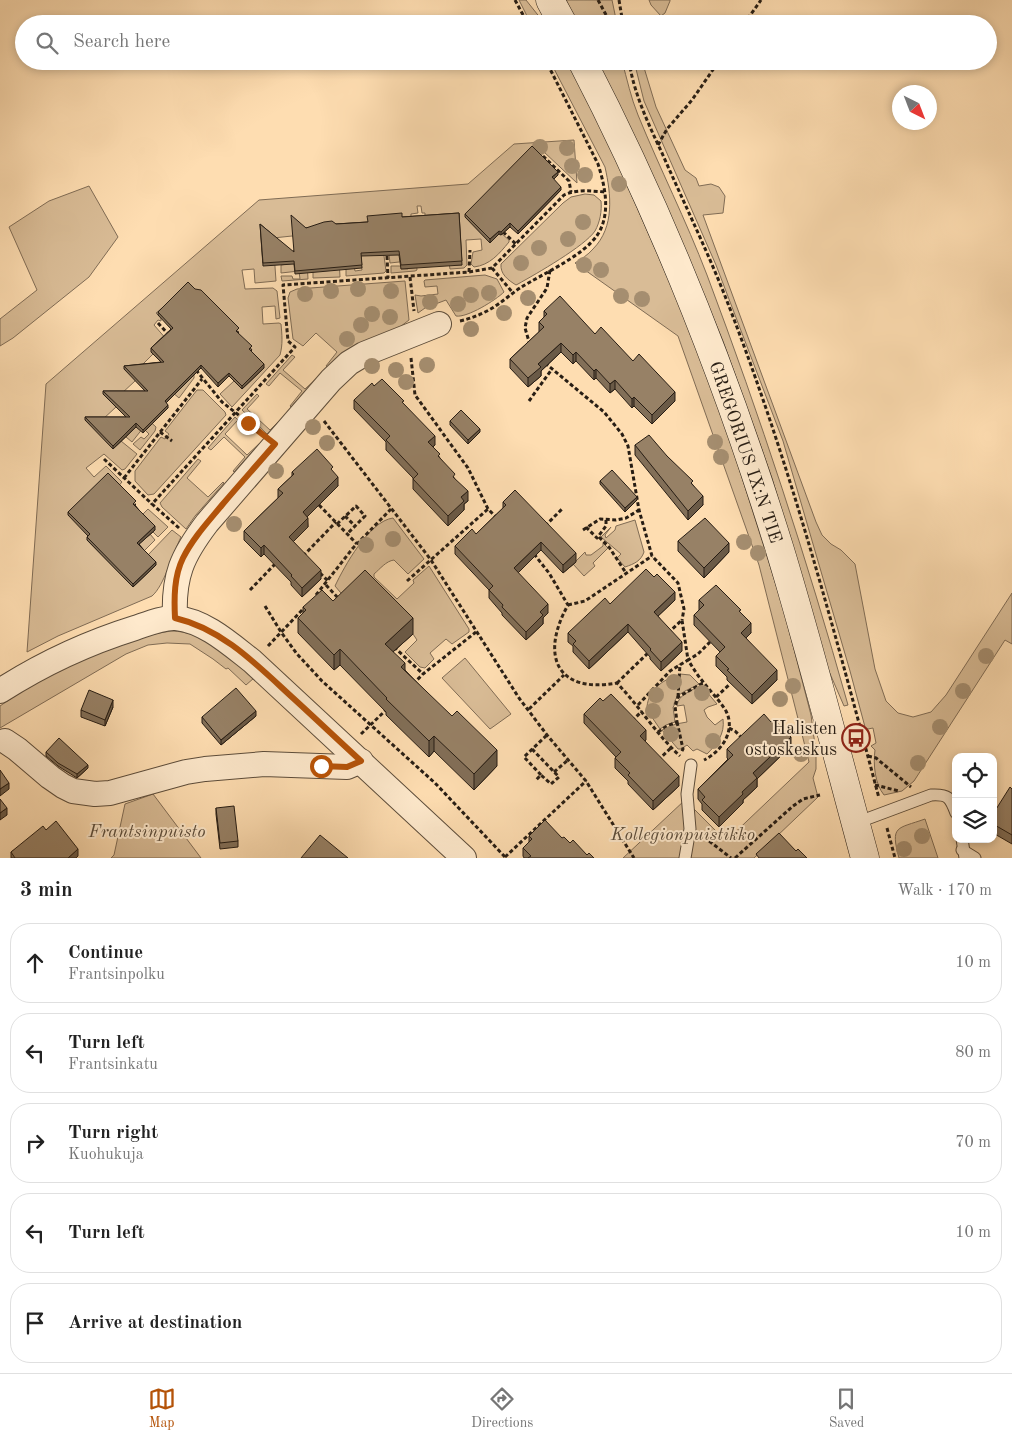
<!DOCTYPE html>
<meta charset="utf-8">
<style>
:root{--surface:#fff;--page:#f6f6f6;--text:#222;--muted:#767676;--line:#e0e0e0;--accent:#b45309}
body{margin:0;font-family:"Old Standard TT",serif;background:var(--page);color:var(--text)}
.controls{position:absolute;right:15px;bottom:15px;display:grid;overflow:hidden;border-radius:10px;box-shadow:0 2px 8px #0003}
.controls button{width:45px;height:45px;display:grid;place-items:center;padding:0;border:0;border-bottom:1px solid var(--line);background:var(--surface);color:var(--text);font:25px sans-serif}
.compass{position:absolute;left:892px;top:85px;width:45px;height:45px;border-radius:50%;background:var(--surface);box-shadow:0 2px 8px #0003;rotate:138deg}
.stop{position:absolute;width:15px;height:15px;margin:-11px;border:4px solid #b45309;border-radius:50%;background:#fff}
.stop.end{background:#b45309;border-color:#fff;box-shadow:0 1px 5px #0008}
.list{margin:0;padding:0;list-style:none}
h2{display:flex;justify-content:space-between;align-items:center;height:65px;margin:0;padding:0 20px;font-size:21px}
h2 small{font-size:16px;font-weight:400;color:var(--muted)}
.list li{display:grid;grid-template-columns:32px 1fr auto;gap:15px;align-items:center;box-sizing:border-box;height:80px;margin:0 10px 10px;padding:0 10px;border:1px solid var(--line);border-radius:20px}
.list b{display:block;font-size:19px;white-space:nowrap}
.list p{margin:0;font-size:16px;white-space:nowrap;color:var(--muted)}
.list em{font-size:16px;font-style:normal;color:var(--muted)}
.icon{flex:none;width:28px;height:28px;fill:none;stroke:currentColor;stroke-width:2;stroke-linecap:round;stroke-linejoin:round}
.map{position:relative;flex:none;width:1012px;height:858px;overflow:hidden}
.search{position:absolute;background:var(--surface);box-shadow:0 2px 8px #0003;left:15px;right:15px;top:15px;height:55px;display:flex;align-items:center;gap:12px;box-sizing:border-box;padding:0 18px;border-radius:28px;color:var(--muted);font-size:19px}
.sheet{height:515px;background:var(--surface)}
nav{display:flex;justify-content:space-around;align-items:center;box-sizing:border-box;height:70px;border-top:1px solid var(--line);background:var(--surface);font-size:14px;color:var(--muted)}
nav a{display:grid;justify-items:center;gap:2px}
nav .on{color:var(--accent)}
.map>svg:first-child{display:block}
</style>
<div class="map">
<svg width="1012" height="858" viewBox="0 0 1012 858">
<rect width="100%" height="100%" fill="#feddb1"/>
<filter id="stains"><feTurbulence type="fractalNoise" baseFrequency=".004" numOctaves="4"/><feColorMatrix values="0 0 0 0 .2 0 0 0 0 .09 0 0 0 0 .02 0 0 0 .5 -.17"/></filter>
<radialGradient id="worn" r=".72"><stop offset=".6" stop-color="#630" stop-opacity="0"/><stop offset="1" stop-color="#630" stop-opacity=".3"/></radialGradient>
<g fill="#d9bc96" stroke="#806c55">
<path d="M519 0H526L545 24H531Z"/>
<path d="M566 0H612L617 24H577Z"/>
<path d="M649 0H670V1L665 13 661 16 651 5Z"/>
<path d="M550 61H568L615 157 688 324 726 427 783 607 811 715 816 753V769L813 778 818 797 754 858H623L685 800 726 841 809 762 759 565 678 336 575 263C581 259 588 255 593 249 615 227 611 194 605 167Z"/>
<path d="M596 61H622C627 79 631 98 638 115 660 169 686 220 707 275 760 416 807 559 848 705L844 706 828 669 772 478 723 341 681 241Z"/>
<path d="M634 61H642L656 107 685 170 696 178 699 186 711 184 719 187 725 196 723 213 703 215 816 522 822 535 831 544 841 550 855 564 875 669 886 701 898 713 913 717 931 712 946 695 1012 593V644L1005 640 914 781 902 791 884 795C875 784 873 765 875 750L871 746 876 743 873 728 868 729 865 727 850 671 783 441 716 265 644 101Z"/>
<path d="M574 140 577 183 544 152 465 217 490 242 499 234 501 235 502 234 509 240V242C499 254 490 265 474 267L471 264 473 252 482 250 481 239 466 240 467 265 464 268 450 269 449 263 455 261 456 265H462L425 219V213H422L421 206H417L418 213 411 214V219L382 254 384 256 386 271 384 273 346 276V267L354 266 355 271 362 270 361 261 292 236 273 238 276 281 255 283 254 269 242 270 245 289 273 288 277 291 280 318 276 319 275 306 262 307 263 324 279 323 281 324C282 335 283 344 280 355L232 407 220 394 234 381 242 389 233 337 238 331 167 313 162 308 156 313 161 318V321L158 320 154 325 194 371V378L179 398 172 392 181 366 151 352 153 354 139 368 135 381 121 394 110 400 116 407 102 420 113 449 121 441 137 454 125 469 122 470 104 454 86 468 94 477 106 466 122 482 116 489 87 540 133 587 147 556 172 530 181 537C173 553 164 586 152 596L58 636 27 652 46 384 259 200 468 184 514 144Z"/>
<path d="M89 186 118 237 89 277 13 338 0 346V319L37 290 9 227 49 201Z"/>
<path d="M585 194 594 195 601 201C602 211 600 222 595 231 585 246 536 274 518 284L516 285C508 280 500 274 501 264L563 203 571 197Z"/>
<path d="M401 253 416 257 417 270 415 271 391 273V266H401V269H408V261L390 263 389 254Z"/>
<path d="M339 259 340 277 313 278V269Z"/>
<path d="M307 261 308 279 282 281 281 276H292L293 279H300L299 271 281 273V265Z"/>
<path d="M485 275 497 279 504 292C496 300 467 318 456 316L446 300 425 308 418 313 415 295 421 296 438 294 437 286 425 287 424 281 425 280Z"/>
<path d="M405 281 409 320 396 330 330 369 326 366 337 352 316 333 303 346 293 339 288 298 290 292 297 289Z"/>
<path d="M292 355 295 357 283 370 305 389 317 378 291 407 290 406 302 391 280 373 269 386 266 384Z"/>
<path d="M197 390H203L225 412 226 415 154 494 148 495 135 481V471L161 437 165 439 169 434 165 431Z"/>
<path d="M257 394 259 396 247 409 270 430 283 417 267 434 242 410Z"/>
<path d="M144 416 156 427 155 431 140 450 133 444 141 437 144 439 149 434 143 428 132 442 126 437Z"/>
<path d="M235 417 238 420 225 434 247 455 260 443 234 472 233 471 245 457 224 437 211 450 208 448Z"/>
<path d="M198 459 201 461 187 478 208 497 223 482 224 483 195 516 186 529 162 507 160 503Z"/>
<path d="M148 509 168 527 158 537 153 532 149 535 150 534 155 540 143 552 124 533Z"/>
<path d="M393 518 424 559 408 574 394 560C386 561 380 569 374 574V577L397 599 414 583 413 580 429 566 469 629V632L452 644 446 639 430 653 434 659 425 668 420 667 405 652 417 640 413 634 346 599 335 586C344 567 369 521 393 518Z"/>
<path d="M635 520 644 552C641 561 634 564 625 567L617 558 621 554 601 537 611 527 605 535 606 538 615 530 616 526Z"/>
<path d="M603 543 608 548 593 563 595 566 584 576 573 564 585 552 586 555H591L603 546Z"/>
<path d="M171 631C205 631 230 657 254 678L246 685 228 668 226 669 213 659 190 644 167 643 148 645 126 654 0 728V706C50 671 110 640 171 631Z"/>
<path d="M465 658 511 714 490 729 442 678Z"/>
<path d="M680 674 690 675 699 684C689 690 674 693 674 706L673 707 675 722 666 725 660 729 647 710C646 693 662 678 679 676Z"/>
<path d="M701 685 717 704 708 707 704 710 707 717 715 725 723 719C725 734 717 744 707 754L697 749 693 751 687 745 681 749H678L662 730 676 724 687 722 684 705 677 706C678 694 692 691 701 685Z"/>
<path d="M153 794 201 858H111L114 855 125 804Z"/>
<path d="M925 819 938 858H899C890 825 897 829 925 819Z"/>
</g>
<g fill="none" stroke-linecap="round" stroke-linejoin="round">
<defs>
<g id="lane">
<path d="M856 823 931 795C948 794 950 797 956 813"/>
<path d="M962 839 965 858"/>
<path d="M962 850 975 858"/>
<path d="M685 858 690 829 687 794 691 765"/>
</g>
<g id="street">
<path d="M175 618C173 576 182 556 207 523L331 380 349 363 364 354 439 324"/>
<path d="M0 691C42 664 87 643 135 628 147 624 163 617 176 618 205 621 230 644 252 661L464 858"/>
<path d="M5 741 17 749 50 777 63 786 73 791 95 794 110 793 186 772 205 769 264 764 347 767 361 761"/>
</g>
<g id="secondary">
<path d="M550 0 563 24"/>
<path d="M582 61C663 217 728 382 780 550 811 652 837 755 865 858"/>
</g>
</defs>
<use href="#lane" stroke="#5d4d3b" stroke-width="13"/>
<use href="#street" stroke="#5d4d3b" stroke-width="26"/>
<use href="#secondary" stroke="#271d14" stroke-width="29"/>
<g stroke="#271d14" stroke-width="3" stroke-dasharray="4 2.5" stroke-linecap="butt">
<path d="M515 0 528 24"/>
<path d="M598 0 611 24"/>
<path d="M619 0 623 24"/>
<path d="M744 24 761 0"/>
<path d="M629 61C634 94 648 123 662 153 683 201 706 248 725 296 789 459 834 629 879 798"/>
<path d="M658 145 667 129 692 100 719 61"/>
<path d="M543 156 569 181 571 192"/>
<path d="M503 232 516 244"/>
<path d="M387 256 388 278"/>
<path d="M492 268 513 293"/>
<path d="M469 272 470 250"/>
<path d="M410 277 414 311"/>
<path d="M460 321C469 319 477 316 485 312 498 306 508 296 520 288 542 274 584 256 598 234 611 213 605 186 598 164L546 61"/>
<path d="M158 323 169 335"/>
<path d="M530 345 525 328 527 318 547 288 550 270"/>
<path d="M411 358 415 395 468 468 488 509 497 518"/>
<path d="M545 363 604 412 622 434 628 446 639 510 652 556 678 583 684 609 682 620"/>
<path d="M196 370 222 402 259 431"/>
<path d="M529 401 552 369"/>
<path d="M324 421 431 560 519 698 547 735 586 781 634 858"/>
<path d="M160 432 172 441"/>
<path d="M104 459 152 504"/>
<path d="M124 478 202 379"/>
<path d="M319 505 357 544"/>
<path d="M345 516 355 526"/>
<path d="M337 524 356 506 365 516 347 534"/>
<path d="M545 526 562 509"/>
<path d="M586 527 597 538 606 526V519"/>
<path d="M179 528 152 504 295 347 288 341 283 285 469 272 492 268 564 195C577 189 591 191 605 192"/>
<path d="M583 530 600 519 616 520 626 518 639 510"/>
<path d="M599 537 609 547 626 573"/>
<path d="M534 554 549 573 568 605C540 655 556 694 617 683 639 706 657 735 680 756"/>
<path d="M303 556 336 522"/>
<path d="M320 573 328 581"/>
<path d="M407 581 488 509"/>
<path d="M326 585 339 599"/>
<path d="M250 590 277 562"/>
<path d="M316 595 353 548 391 509"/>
<path d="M568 605 585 601 652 556"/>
<path d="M265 606 281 632 297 654 322 681 435 783 506 858"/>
<path d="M668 633 682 620 688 660 698 654 710 642"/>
<path d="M268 646 305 607"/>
<path d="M394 647 423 674"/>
<path d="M617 683 649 652"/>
<path d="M413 684 423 674 476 632"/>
<path d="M678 697 680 664"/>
<path d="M716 697 729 685"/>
<path d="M638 705 670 671 688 660C693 668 698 676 704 683 711 692 720 701 726 711 736 731 722 751 704 760"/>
<path d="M529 709 564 675"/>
<path d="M632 721 642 711"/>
<path d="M677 722 683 749 681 753"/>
<path d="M729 728 735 731 743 739"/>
<path d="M658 732 667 726 677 722 675 706 678 697 703 683"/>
<path d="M361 734 387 709"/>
<path d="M532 749 559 777 551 784 541 775 536 780"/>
<path d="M868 756 876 758 911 787"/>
<path d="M658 760 671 748"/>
<path d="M554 772 568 760"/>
<path d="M541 775 524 757 547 735"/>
<path d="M875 785 899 791"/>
<path d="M887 828 895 858"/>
<path d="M704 837 731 858"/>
<path d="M505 857 586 781"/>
<path d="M735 858 793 806 803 799 820 795"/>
</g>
<use href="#lane" stroke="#fee9cc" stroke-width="11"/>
<use href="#street" stroke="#fee9cc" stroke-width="24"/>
<use href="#secondary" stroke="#fee9cc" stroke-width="28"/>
</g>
<g fill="#a58e70">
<circle cx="540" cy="147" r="8"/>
<circle cx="567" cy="148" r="8"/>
<circle cx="572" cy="166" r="8"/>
<circle cx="585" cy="175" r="8"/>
<circle cx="619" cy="184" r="8"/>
<circle cx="583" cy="222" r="8"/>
<circle cx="568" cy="239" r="8"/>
<circle cx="539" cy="248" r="8"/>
<circle cx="521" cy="263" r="8"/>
<circle cx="584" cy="265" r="8"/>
<circle cx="601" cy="270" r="8"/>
<circle cx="358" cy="289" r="8"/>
<circle cx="331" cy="291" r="8"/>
<circle cx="391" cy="291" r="8"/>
<circle cx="489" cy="293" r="8"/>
<circle cx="305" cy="294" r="8"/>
<circle cx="471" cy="295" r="8"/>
<circle cx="621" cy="296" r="8"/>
<circle cx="528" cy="298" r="8"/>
<circle cx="642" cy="299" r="8"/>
<circle cx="430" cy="302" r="8"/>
<circle cx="458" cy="304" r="8"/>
<circle cx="504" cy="313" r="8"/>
<circle cx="372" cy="314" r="8"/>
<circle cx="390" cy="317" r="8"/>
<circle cx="361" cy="325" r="8"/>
<circle cx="471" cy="329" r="8"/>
<circle cx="347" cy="339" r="8"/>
<circle cx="427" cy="365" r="8"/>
<circle cx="372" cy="366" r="8"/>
<circle cx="396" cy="370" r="8"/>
<circle cx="406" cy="382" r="8"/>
<circle cx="313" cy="427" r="8"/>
<circle cx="715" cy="442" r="8"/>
<circle cx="327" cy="443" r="8"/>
<circle cx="721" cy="457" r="8"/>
<circle cx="276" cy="471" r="8"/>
<circle cx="234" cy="524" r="8"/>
<circle cx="393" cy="539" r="8"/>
<circle cx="744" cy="542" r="8"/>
<circle cx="366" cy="545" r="8"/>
<circle cx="758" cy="553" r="8"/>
<circle cx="986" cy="656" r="8"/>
<circle cx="674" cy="682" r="8"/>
<circle cx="793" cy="686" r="8"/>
<circle cx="963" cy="691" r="8"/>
<circle cx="702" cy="693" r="8"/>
<circle cx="656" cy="695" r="8"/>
<circle cx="780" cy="699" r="8"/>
<circle cx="653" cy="711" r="8"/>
<circle cx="940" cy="727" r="8"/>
<circle cx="671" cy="734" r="8"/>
<circle cx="713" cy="741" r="8"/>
<circle cx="801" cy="754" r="8"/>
<circle cx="918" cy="763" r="8"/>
<circle cx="922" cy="836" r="8"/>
<circle cx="904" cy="849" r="8"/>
</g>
<g fill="#826f58" stroke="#271d14">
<path d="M558 175 553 179 561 190 518 234 510 227 501 235 499 234 490 243 465 217V214Z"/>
<path d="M459 213 462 265 401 269 399 255 361 256 362 268 295 274 294 264 263 266 260 224 293 252 306 228 336 224 367 222 402 217Z"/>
<path d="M544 311 595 334 633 361 675 401 652 424 634 406 632 408 615 389 610 393 596 378 594 380 576 361 573 364 561 352 541 371V376L528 387 510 368V359L539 332V322L544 317Z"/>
<path d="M158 312 239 332 238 333 252 350 251 351 264 368 242 389 229 376 218 387 201 368 166 403 168 408 143 433 136 427 113 449 85 420V417H126L103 394V391H145L124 369V366L161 362 151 352V348L171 329 158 315Z"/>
<path d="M374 386 404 404 435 445 433 447 440 458 455 479 468 501 464 504V510L448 526 413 489V478L386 450V442L354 409V400Z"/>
<path d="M450 421 480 432 468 444 450 425Z"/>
<path d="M635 445 667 456 693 485 703 505 688 520 635 455Z"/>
<path d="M292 472H333L338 486 307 516 308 527 293 541 321 579 302 597 291 585V582L264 554 261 557 244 540V531L278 498V489L292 476Z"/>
<path d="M600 481 637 500 625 512 600 484Z"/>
<path d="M503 502 576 562 563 573 541 550 518 573 548 613 543 618V624L526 640 502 615V613L489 598V590L455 554V546L476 534 503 508Z"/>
<path d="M136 504 135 505 155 530 139 544 156 565 133 587 87 540V537L88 536 68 515V512Z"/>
<path d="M678 541 729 552 704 578 678 551Z"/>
<path d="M675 600 658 616 682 651 661 671 650 659V657L628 632 589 669 573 652V646L568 642V633L610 604Z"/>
<path d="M699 600 741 613 751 633 746 638 777 680 752 704 727 680V677L716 666V656L720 652 694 625V615L699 610Z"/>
<path d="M333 601 413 634 393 652 405 670 497 766 474 790 434 751 429 757 386 715V712L340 665 334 670 298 633V618L303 613V607Z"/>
<path d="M113 707 105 726 81 717V710Z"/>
<path d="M584 714 646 740 645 741 679 786 653 810 628 784V781L615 768V758L616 757 584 723Z"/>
<path d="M256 716 221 745 202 723V717Z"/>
<path d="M791 746 757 779V787L743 800V803L719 827 702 810V804L698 799V789L728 759 727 758V749Z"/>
<path d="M46 752 88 768 77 778 58 766 46 756Z"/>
<path d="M1012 789V844L993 833V814Z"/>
<path d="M216 808 238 841V847L220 849 216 814Z"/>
<path d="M46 830 78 856 76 858H11V852Z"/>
<path d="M529 836 562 838 587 855 594 858H524L523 856V848L529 842Z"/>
</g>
<g fill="#6a5a47" stroke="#271d14">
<path d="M558 172V175L552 181V177Z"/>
<path d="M561 187V190L518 234V231Z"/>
<path d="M510 223V227L501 235V232Z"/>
<path d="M499 231V234L490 243V239Z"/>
<path d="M561 343V352L541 371V376L528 387V378L538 364Z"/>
<path d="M576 352V361L573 364V355Z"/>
<path d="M264 364V368L242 389V386Z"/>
<path d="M201 365V368L165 404V401Z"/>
<path d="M596 369V378L594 380V371Z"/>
<path d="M229 373V376L218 387V383Z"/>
<path d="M615 380V389L610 393V384Z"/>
<path d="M675 392V401L652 424V415Z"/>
<path d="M634 397V406L632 408V399Z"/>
<path d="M168 405V408L143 433V430Z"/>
<path d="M136 423V427L113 449V446Z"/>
<path d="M480 429V432L468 444V440Z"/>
<path d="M435 436V445L428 451V442Z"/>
<path d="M338 477V486L303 521V512Z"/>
<path d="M468 491V501L464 504V510L448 526V516L461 497Z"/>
<path d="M703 496V505L688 520V511Z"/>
<path d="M637 497V500L625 512V508Z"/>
<path d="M308 518V527L289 546V537Z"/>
<path d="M155 526V530L137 546V543Z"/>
<path d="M541 542V550L514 577V568Z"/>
<path d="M729 543V552L704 578V568Z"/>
<path d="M264 545V554L261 557V548Z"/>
<path d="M576 553V562L563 573V565Z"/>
<path d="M156 562V565L133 587V584Z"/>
<path d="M321 570V579L302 597V588Z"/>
<path d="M675 592V600L654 620V612Z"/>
<path d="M548 604V613L543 618V624L526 640V632L540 612Z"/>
<path d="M413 618V634L385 659V644Z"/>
<path d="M751 623V633L741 643V633Z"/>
<path d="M628 624V632L589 669V661Z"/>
<path d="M682 642V651L661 671V662Z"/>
<path d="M340 649V665L334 670V655Z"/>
<path d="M405 663V679L401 667Z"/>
<path d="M777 670V680L752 704V695Z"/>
<path d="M113 700V707L105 726V720Z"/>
<path d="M256 711V716L221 745V740Z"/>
<path d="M646 730V740L640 745V736Z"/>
<path d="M434 736V751L429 757V741Z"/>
<path d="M791 737V746L757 779V787L743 800V803L719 827V817L753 773Z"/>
<path d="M497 750V766L474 790V774Z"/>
<path d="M88 765V768L77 778V774Z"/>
<path d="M679 776V786L653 810V801Z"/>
<path d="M9 783V789L0 796V789Z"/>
<path d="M7 808V815L0 820V813Z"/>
<path d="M78 849V856L76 858H68Z"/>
</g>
<g fill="#978166" stroke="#271d14">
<path d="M532 146 558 172 552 177 561 187 518 231 510 223 501 232 499 231 490 239 465 214Z"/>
<path d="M402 213V217L459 213 462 261 401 265 399 251 361 253 362 265 295 271 294 261 263 263 260 224 294 252 291 215 306 228 324 222 332 221 336 224 368 222 367 216Z"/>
<path d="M188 282 195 289 201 290 239 328 236 331 252 346 249 349 264 364 242 386 229 373 218 383 201 365 165 401 168 405 143 430 136 423 113 446 85 417H130L103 391H148L124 366 164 362 151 348 173 328 158 312Z"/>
<path d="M560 296 595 334 601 327 633 361 639 354 675 392 652 415 634 397 632 399 615 380 610 384 596 369 594 371 576 352 573 355 561 343 538 364 541 367 528 378 510 359 544 327 539 322 547 314 544 311Z"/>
<path d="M382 379 404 401 402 402 435 436 428 442 440 454 438 456 455 474 453 477 468 491 461 497 464 501 448 516 413 479 418 474 386 440 390 436 354 400 372 383 374 386Z"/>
<path d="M461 410 480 429 468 440 450 421Z"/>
<path d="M649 435 667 456 693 481 691 483 703 496 688 511 635 445Z"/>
<path d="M317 449 333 467 331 469 338 477 303 512 308 518 289 537 321 570 302 588 291 576 292 575 264 545 261 548 244 531 283 493 278 489 294 474 292 472Z"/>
<path d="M612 470 637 497 625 508 600 481Z"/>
<path d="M108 473 136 501 133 504 155 526 137 543 156 562 133 584 87 537 90 534 68 512Z"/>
<path d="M515 490 576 553 563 565 541 542 514 568 548 604 540 612 543 615 526 632 502 607 503 605 489 590 493 586 455 546 472 529 476 534 506 505 503 502Z"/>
<path d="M705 518 729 543 704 568 678 541Z"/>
<path d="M646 569 654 577 657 574 675 592 654 612 682 642 661 662 650 650 651 649 628 624 589 661 573 644 576 641 568 633 605 598 610 604Z"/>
<path d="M365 570 413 618 385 644 405 663 401 667 452 716 457 711 497 750 474 774 434 736 429 741 386 699 387 698 340 649 334 655 298 618 306 610 303 607 322 590 333 601Z"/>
<path d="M716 585 741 610 739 611 751 623 741 633 777 670 752 695 727 670 729 669 716 656 725 647 694 615 704 605 699 600Z"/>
<path d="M236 688 256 711 221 740 202 717Z"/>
<path d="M89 690 113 700 105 720 81 710Z"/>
<path d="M611 694 646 730 640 736 679 776 653 801 628 775 630 773 615 758 621 752 584 714 600 698 603 701Z"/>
<path d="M764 714 771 722 774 719 791 737 753 773 757 778 742 792 743 794 719 817 702 800 705 797 698 789 733 755 727 749Z"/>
<path d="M59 738 88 765 77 774 58 763 46 752Z"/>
<path d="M0 770 9 783 0 789Z"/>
<path d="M1010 787 1012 789V835L993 824V814Z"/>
<path d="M0 799 7 808 0 813Z"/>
<path d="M234 806 238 841 220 843 216 808Z"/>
<path d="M545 820 562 838 564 837 570 843 573 840 587 855 589 853 594 858H528L531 856 523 848 532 839 529 836Z"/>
<path d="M56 821 78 849 68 858H15L11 852 43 826 46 830Z"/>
<path d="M779 833 796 851 798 849 807 858H759L756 854Z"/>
<path d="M320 835 348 858H301Z"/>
</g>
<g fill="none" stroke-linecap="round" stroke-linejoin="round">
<path stroke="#b45309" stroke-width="6" d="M248 423 275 444C257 465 239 485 222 505 208 522 193 538 183 558 174 576 174 598 175 618 223 629 258 666 293 698 316 719 338 740 361 761L347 767 321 766"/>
</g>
<defs>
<symbol id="bus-ring" viewBox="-11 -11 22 22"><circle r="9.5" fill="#fee9cc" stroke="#8f2418" stroke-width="1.5"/><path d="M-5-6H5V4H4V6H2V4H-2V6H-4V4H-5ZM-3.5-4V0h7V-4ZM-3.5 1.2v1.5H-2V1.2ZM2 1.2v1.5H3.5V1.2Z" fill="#8f2418"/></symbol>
</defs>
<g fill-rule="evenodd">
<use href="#bus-ring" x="840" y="722" width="32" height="32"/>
</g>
<g text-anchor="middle" stroke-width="4" stroke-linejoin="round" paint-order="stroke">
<g font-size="18" fill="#271d14" stroke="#fee9cc">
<text transform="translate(746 452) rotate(71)" y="6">GREGORIUS IX:N TIE</text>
</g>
<g font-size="18" fill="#271d14" stroke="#fee9cc" text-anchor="end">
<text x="837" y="734">Halisten<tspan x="837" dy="21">ostoskeskus</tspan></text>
</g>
<g font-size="18" font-style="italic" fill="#5c4d3b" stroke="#fee9cc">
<text x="147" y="837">Frantsinpuisto</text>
<text x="683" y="840">Kollegionpuistikko</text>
</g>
</g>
<rect width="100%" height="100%" filter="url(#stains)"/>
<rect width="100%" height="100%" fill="url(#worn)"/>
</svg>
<div class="controls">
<button><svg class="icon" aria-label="locate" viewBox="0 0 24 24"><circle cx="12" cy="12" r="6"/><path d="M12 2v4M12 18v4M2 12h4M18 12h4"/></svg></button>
<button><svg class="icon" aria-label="layers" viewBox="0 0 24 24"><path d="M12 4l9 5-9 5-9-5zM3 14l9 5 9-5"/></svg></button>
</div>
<svg class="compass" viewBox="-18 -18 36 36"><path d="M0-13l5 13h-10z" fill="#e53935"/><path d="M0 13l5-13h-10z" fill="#767676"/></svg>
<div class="stop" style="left:321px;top:766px"></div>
<div class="stop end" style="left:248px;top:423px"></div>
<div class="search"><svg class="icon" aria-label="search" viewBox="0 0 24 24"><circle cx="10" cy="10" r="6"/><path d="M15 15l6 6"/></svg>Search here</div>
</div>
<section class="sheet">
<h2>3 min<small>Walk · 170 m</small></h2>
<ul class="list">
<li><svg class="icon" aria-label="ahead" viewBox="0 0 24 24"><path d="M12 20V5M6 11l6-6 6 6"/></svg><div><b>Continue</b><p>Frantsinpolku</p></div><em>10 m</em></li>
<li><svg class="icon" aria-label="left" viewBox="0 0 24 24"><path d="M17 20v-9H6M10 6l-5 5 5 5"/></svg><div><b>Turn left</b><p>Frantsinkatu</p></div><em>80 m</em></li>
<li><svg class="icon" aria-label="right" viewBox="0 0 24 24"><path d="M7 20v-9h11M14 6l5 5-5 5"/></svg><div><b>Turn right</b><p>Kuohukuja</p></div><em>70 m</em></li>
<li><svg class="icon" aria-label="left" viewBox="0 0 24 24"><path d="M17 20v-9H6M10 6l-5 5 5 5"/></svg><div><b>Turn left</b></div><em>10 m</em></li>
<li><svg class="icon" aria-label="arrive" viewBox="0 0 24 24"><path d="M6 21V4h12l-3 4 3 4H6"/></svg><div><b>Arrive at destination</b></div></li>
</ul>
</section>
<nav>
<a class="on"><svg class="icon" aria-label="map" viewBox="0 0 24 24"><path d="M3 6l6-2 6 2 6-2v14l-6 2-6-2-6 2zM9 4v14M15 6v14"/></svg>Map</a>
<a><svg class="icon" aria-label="directions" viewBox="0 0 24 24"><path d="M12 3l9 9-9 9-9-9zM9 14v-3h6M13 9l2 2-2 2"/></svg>Directions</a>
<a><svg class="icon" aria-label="saved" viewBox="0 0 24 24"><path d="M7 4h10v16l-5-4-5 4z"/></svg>Saved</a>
</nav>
